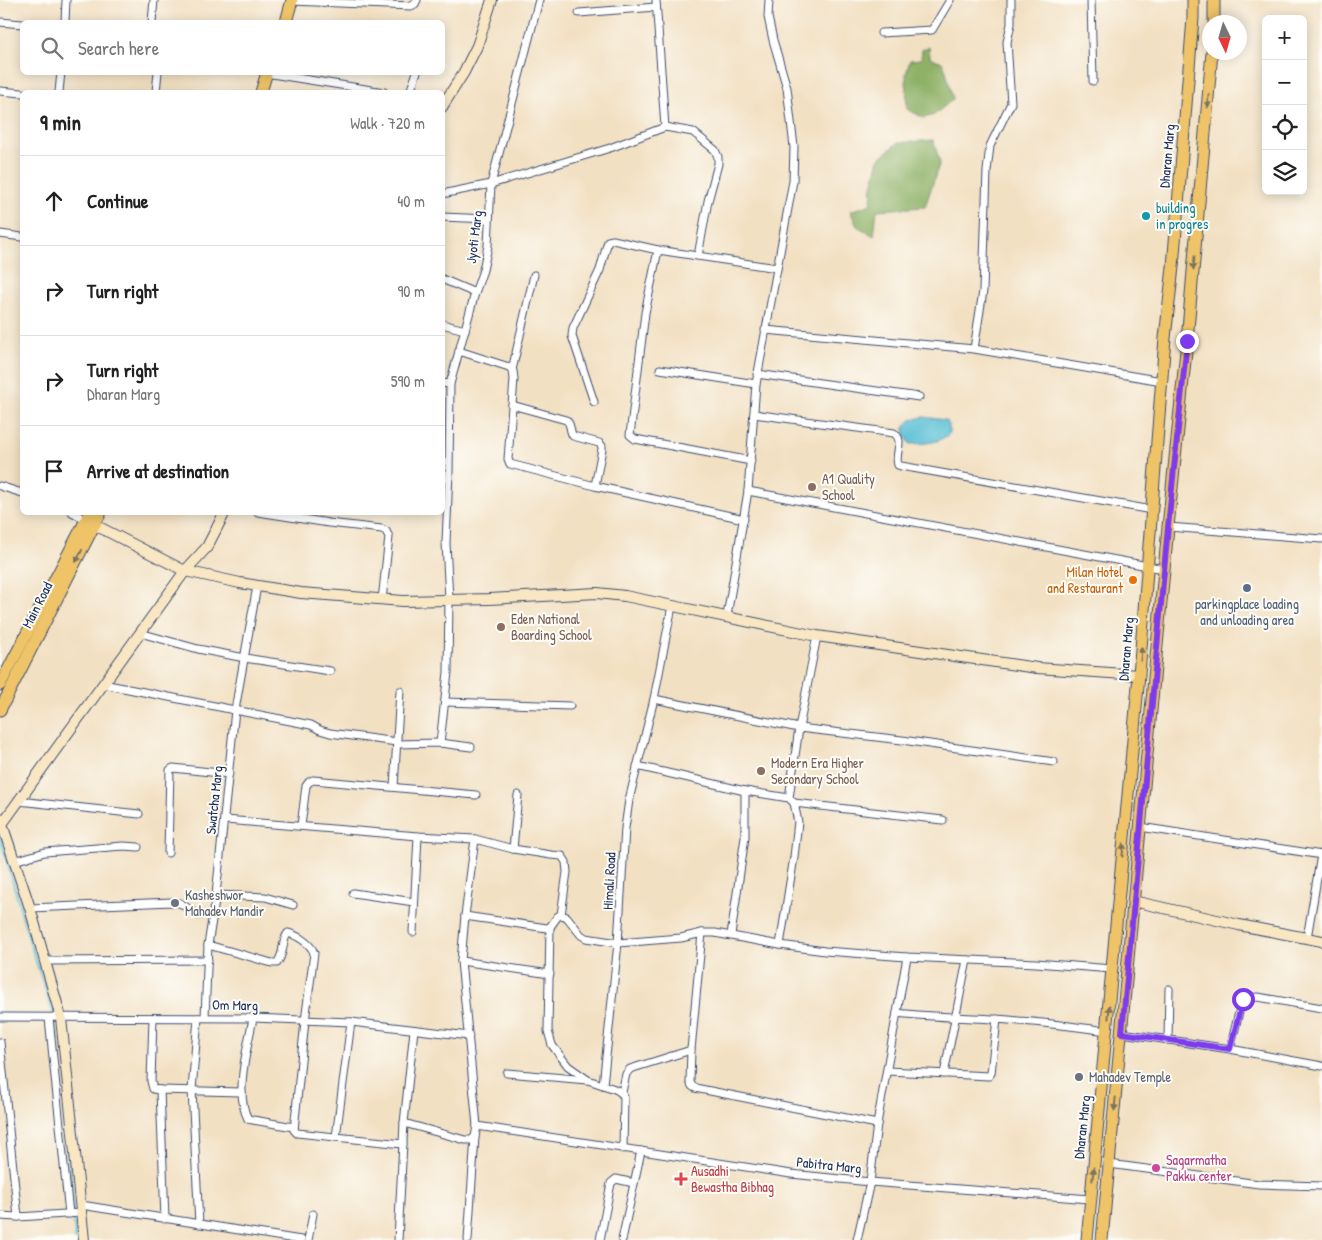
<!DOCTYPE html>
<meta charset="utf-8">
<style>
:root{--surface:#fff;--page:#f6f6f6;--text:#222;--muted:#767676;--line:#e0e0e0}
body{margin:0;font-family:"Patrick Hand",sans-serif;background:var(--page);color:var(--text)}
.controls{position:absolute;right:15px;top:15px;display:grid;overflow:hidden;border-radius:8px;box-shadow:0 2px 12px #0003}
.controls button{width:45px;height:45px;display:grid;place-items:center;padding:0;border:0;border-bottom:1px solid var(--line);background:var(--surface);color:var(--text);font:25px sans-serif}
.compass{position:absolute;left:1202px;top:15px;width:45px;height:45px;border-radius:50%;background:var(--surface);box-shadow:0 2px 12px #0003;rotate:175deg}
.stop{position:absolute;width:15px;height:15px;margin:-11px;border:4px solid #7c3aed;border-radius:50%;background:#fff}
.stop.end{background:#7c3aed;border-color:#fff;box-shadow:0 1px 5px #0008}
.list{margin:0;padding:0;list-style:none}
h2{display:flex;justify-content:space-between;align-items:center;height:65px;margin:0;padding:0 20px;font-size:21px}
h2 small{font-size:16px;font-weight:400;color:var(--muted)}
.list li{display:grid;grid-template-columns:32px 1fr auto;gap:15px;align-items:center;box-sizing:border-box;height:90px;padding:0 20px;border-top:1px solid var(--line)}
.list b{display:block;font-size:19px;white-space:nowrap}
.list p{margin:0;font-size:16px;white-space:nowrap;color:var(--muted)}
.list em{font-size:16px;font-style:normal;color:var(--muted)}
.icon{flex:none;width:28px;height:28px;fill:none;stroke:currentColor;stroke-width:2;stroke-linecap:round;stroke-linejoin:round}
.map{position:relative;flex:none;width:1322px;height:1240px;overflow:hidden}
.search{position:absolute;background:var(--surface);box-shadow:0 2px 12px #0003;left:20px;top:20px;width:425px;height:55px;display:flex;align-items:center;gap:12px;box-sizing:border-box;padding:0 18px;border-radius:8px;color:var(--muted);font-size:19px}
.panel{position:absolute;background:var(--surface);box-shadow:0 2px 12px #0003;left:20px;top:90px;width:425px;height:425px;border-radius:8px}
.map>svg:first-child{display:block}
</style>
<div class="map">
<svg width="1322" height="1240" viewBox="0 0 1322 1240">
<rect width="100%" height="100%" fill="#fdfcf7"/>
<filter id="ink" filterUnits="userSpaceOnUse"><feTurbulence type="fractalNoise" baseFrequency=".02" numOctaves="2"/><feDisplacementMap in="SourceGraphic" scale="10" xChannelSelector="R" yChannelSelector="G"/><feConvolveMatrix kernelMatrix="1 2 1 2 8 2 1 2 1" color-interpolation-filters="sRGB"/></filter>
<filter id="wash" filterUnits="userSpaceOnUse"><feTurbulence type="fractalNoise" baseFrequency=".0096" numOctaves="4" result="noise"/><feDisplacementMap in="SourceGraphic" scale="20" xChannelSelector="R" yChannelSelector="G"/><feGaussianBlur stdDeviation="1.12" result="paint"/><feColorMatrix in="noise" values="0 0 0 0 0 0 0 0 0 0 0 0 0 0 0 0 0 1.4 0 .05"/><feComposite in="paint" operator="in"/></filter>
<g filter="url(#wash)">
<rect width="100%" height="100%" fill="#f2e0c2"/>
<g fill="#8eb166" stroke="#547062">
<path d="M929 47 930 57 942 62 946 71 953 99 934 115 924 118 907 109 906 74 910 60 921 59 922 49Z"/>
<path d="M933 140 940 162 925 207 877 210 874 236 857 226 850 211 871 204 872 186 879 159 897 143Z"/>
</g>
<path fill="#58bfd5" stroke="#3a779a" d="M924 417 946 420 949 425V434C937 444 926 443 910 444 899 428 905 419 924 417Z"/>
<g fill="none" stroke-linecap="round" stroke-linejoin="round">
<g stroke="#58bfd5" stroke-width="2.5">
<path d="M0 836 31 946 54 1014"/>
<path d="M54 1026 58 1040"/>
<path d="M67 1122 72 1208 76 1240"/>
</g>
</g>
</g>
<g filter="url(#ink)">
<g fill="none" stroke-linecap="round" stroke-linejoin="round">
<defs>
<g id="street">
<path d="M656 0 665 127"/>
<path d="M1091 0 1093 81"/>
<path d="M292 1 411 6 415 4 417 0"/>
<path d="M579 13 656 7"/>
<path d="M0 22 22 24"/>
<path d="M65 22 66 0"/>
<path d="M152 22 154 0"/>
<path d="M881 33 932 30 950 0"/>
<path d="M272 74 384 92"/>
<path d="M0 91 22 93"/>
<path d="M59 92 61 72"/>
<path d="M156 92 158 72"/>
<path d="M410 92 417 72"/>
<path d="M442 194 491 184 610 148 665 127 693 132 715 150 718 157V164L708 201 698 256"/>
<path d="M442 217 489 219"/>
<path d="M0 234 22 237"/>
<path d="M658 250 645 313 630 435 635 439 751 461"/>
<path d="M442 279 475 293"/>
<path d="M442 324 465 330"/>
<path d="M765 330 974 349 1162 381"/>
<path d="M974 349 983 291 987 171 990 146 1011 103 1007 42 1011 24V0"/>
<path d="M459 351 509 367 513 371 514 379 508 459 510 464 595 486 744 519"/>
<path d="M660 369 756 384"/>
<path d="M512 370 534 275"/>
<path d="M757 374 919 397"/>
<path d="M442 383 450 384"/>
<path d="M594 402 572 336 573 328 600 270 608 241 613 240 658 250 777 268"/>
<path d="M512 405 566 420C572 424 569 431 573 436L599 443 602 446V449L595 486"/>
<path d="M754 414 894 433C905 440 894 454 898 465L901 466 1152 510"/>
<path d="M0 486 22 493"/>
<path d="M748 491 1164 569"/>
<path d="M72 512 88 521"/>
<path d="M258 512 329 523 382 529 386 531 389 537 382 600"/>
<path d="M1168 527 1322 539"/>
<path d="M727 616 748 491 756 384 793 181 794 147 787 88 773 40 768 17 769 0"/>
<path d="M140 633 198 649 245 658 330 671"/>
<path d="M103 684 311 725 320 730 330 733 397 742"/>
<path d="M654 699 799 728 902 740 1054 762"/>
<path d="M445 702 570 706"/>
<path d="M440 743 448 672 449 599 446 543 449 472 450 384 475 293 483 270 488 246 491 184 539 0"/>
<path d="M397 744 440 743 471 747"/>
<path d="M637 766 745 791 789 798 794 803 798 822 794 857 780 945"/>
<path d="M394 787 400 691"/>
<path d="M789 798 799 728 817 636"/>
<path d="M19 801 139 814"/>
<path d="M794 803 943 820"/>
<path d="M225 820 418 836 475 839 513 849 518 795"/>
<path d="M301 826 306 786 309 782 313 780 476 795"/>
<path d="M1140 827 1322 855"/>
<path d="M513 849 551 855 562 856 566 862 567 872 561 915"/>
<path d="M168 853 170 770 173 768 229 774"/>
<path d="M14 861 45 852 123 846 138 847"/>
<path d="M353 893 414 902"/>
<path d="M216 895 265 897 293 905"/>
<path d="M30 908 172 902 180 903 198 915 214 914"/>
<path d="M465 916 547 928 550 927 558 916 561 915 567 917 581 935 586 938 618 943 681 938 702 933H715L780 945 825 951 907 957 1036 963 1112 969"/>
<path d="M550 927 548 1031 552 1045 568 1066 588 1080 603 1085"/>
<path d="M413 932 418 836"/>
<path d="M702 933 691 1050 690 1082 692 1086 695 1088 877 1124"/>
<path d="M731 935 745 837V791"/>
<path d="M1307 938 1321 855"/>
<path d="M208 945 272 963H277C285 954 281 941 288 933 297 935 311 944 314 953L305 1021 294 1130 297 1133 403 1144"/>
<path d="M45 961 208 960"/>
<path d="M461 961 550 974"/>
<path d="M897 1013C938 1018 979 1017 1019 1021 1049 1023 1078 1027 1107 1031"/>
<path d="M0 1017 253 1018 351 1022 469 1036"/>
<path d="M205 1017 208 945 216 895 235 710 257 586"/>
<path d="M49 1018 69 1214"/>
<path d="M153 1018 151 1081 153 1089 160 1090"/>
<path d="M198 1018 192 1090 199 1224"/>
<path d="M253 1018C248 1046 234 1093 248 1119L253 1120 294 1127"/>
<path d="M1122 1033 1230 1049 1322 1066"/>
<path d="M1168 1040 1169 989"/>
<path d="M0 1042 18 1217 0 1216"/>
<path d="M1230 1049 1242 1000 1246 998 1258 997 1322 1008"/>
<path d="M887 1071 989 1076 991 1073 997 1019"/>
<path d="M507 1073 587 1080"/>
<path d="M944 1074 967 960"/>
<path d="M622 1092 626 1074 630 1069 691 1050"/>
<path d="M404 1123 465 1140H471L475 1137 477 1126 461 961 465 916 475 839"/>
<path d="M477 1126 791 1174 870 1182 1090 1199"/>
<path d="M336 1137 351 1022"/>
<path d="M623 1149 624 1097C620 1089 611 1088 603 1085L618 943 625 828 629 800 654 699 672 606"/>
<path d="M1109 1164 1259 1184 1322 1186"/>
<path d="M81 1205 301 1240"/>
<path d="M18 1217 81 1213"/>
<path d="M165 1219 160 1090 242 1092"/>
<path d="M308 1240 313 1214"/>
<path d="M398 1240 404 1123 414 1030"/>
<path d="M468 1240 475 1137"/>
<path d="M600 1240 611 1183 616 1179 634 1183"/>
<path d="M622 1240 641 1151"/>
<path d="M857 1240 870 1182 877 1124 907 957"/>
</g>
<g id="secondary">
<path d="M442 107 464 72 477 46 492 0"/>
<path d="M95 525 185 571 240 583 301 593 403 601 489 599 597 593 625 596 817 636 1037 668 1139 675"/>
<path d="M0 818 30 908 61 1018 84 1240"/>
<path d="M2 824 185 571 207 547 225 512"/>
<path d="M1133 901 1239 925 1322 941"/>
</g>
<g id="primary">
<path d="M1214 0V22"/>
<path d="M286 22 292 0"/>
<path d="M261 92 267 72"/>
<path d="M0 685 90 512"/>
<path d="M0 710 101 512"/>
<path d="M1087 1240 1139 675 1165 338 1173 267 1193 18V0"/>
<path d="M1102 1240 1168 527 1187 341 1212 52"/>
</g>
</defs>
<use href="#street" stroke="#3b4a6d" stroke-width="9"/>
<use href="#secondary" stroke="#3b4a6d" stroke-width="12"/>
<use href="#primary" stroke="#3b4a6d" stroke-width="13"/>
<use href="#street" stroke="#fff" stroke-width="7"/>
<use href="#secondary" stroke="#f9e7c3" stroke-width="10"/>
<use href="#primary" stroke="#efc469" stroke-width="11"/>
</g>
<defs><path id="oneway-solid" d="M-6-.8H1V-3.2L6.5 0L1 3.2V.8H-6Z" transform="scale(1.25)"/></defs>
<g fill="#7a7263">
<use href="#oneway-solid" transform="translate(1208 101) rotate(95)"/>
<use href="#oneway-solid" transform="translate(1194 263) rotate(95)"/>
<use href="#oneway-solid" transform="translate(79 556) rotate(117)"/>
<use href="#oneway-solid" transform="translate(1141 654) rotate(-86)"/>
<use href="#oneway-solid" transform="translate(1123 850) rotate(-85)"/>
<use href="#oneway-solid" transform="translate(1109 1012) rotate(-85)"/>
<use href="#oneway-solid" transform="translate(1115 1104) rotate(96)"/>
<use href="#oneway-solid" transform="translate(1093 1174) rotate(-84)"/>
</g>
</g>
<g fill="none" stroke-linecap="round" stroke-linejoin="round" filter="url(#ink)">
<path stroke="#7c3aed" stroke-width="6" d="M1187 341 1168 527 1122 1033 1230 1049 1243 999"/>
</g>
<circle fill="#0f9aa8" stroke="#fdfcf7" stroke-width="2" cx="1146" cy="216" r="5"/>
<g fill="#8d6e63" stroke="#fdfcf7" stroke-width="2">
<circle cx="812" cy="487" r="5"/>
<circle cx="501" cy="627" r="5"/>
<circle cx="761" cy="771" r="5"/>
</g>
<circle fill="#e8710a" stroke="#fdfcf7" stroke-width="2" cx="1133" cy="580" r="5"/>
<circle fill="#5c6f8a" stroke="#fdfcf7" stroke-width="2" cx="1247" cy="588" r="5"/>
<g fill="#6b7280" stroke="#fdfcf7" stroke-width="2">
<circle cx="175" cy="903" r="5"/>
<circle cx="1079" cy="1077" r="5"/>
</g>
<circle fill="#d1479c" stroke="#fdfcf7" stroke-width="2" cx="1156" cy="1168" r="5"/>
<path fill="#e0444e" stroke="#fdfcf7" stroke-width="2" d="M678.5 1171.5h5v5h5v5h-5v5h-5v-5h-5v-5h5z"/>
<g text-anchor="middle" stroke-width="4" stroke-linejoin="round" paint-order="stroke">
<g font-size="14" fill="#1b2f5e" stroke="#fdfcf7">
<text transform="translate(1167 156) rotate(-85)" y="5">Dharan Marg</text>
<text transform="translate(474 237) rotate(-83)" y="5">Jyoti Marg</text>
<text transform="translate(37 605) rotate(-63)" y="5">Main Road</text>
<text transform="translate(1126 649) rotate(-85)" y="5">Dharan Marg</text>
<text transform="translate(214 800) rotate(-84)" y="5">Swatcha Marg</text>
<text transform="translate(609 881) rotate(-87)" y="5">Himali Road</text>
<text transform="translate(235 1005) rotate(1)" y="5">Om Marg</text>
<text transform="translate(1082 1127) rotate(-84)" y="5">Dharan Marg</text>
<text transform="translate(829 1165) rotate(6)" y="5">Pabitra Marg</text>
</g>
<g font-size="14" fill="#0d838f" stroke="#fdfcf7" text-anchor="start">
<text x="1156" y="213">building<tspan x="1156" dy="16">in progres</tspan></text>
</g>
<g font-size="14" fill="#785e54" stroke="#fdfcf7" text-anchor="start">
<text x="822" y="484">A1 Quality<tspan x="822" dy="16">School</tspan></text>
<text x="511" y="624">Eden National<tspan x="511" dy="16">Boarding School</tspan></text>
<text x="771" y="768">Modern Era Higher<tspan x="771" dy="16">Secondary School</tspan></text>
</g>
<g font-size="14" fill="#c56008" stroke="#fdfcf7" text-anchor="end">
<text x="1123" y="577">Milan Hotel<tspan x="1123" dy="16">and Restaurant</tspan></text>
</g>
<g font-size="14" fill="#4e5e75" stroke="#fdfcf7">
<text x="1247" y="609">parkingplace loading<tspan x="1247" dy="16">and unloading area</tspan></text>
</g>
<g font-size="14" fill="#5b616d" stroke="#fdfcf7" text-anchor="start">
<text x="185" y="900">Kasheshwor<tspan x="185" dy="16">Mahadev Mandir</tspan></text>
<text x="1089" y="1082">Mahadev Temple</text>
</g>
<g font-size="14" fill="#b23c85" stroke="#fdfcf7" text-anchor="start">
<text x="1166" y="1165">Sagarmatha<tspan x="1166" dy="16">Pakku center</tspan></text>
</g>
<g font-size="14" fill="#be3a42" stroke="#fdfcf7" text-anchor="start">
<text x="691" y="1176">Ausadhi<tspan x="691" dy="16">Bewastha Bibhag</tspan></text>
</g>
</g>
</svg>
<div class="controls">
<button>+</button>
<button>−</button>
<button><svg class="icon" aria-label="locate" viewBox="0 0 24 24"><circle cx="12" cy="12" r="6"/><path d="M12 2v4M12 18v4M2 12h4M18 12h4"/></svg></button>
<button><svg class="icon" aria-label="layers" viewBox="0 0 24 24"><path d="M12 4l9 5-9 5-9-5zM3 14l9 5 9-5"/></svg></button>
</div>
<svg class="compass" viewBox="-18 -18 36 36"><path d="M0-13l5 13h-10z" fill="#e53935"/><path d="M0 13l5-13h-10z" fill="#767676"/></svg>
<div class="stop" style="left:1243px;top:999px"></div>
<div class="stop end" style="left:1187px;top:341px"></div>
<div class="search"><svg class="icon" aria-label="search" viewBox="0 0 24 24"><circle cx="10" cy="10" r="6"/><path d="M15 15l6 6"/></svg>Search here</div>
<section class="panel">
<h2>9 min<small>Walk · 720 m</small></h2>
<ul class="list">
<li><svg class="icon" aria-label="ahead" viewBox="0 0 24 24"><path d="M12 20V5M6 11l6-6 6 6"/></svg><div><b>Continue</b></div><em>40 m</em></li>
<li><svg class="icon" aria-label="right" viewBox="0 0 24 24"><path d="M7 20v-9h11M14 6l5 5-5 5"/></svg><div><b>Turn right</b></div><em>90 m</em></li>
<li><svg class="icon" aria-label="right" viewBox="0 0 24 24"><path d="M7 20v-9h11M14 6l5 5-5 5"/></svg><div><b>Turn right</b><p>Dharan Marg</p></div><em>590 m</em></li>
<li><svg class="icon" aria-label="arrive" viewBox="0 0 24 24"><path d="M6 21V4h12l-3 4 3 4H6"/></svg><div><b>Arrive at destination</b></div></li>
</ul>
</section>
</div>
